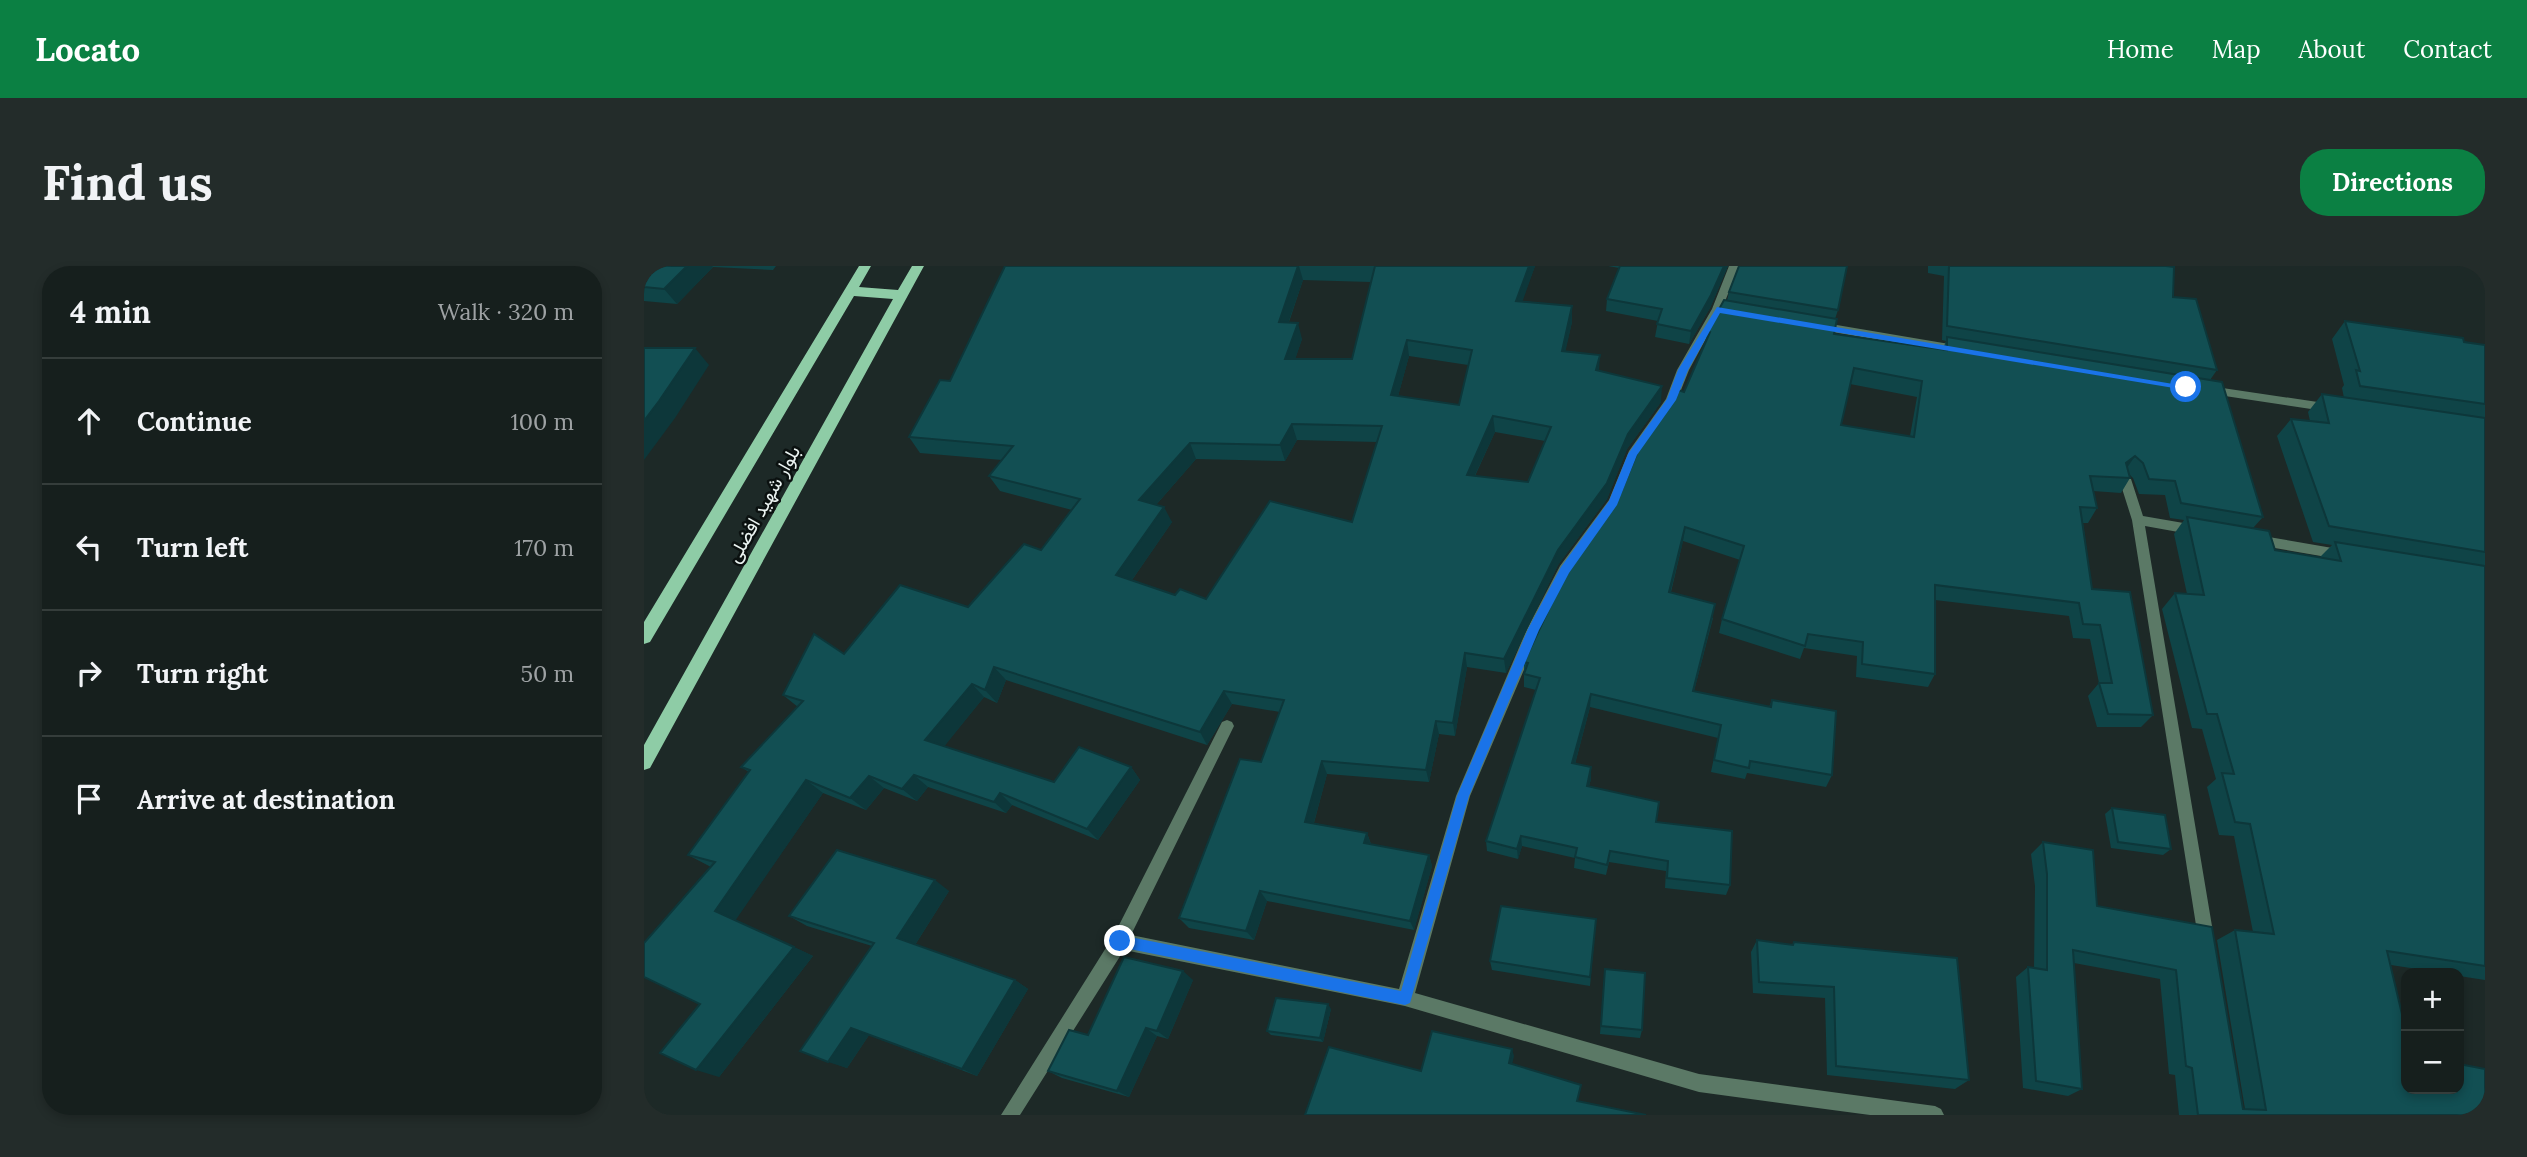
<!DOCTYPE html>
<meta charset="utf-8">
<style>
:root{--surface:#161f1d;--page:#232c2a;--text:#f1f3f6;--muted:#9ea2a4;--line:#353d3b;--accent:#0b8043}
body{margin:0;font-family:Lora,Vazirmatn,serif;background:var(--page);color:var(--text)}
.controls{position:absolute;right:21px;bottom:21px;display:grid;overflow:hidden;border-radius:14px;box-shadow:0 4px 10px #0003}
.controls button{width:63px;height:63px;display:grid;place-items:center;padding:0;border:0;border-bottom:2px solid var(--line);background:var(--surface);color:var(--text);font:35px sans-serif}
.stop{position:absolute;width:21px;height:21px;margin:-16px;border:5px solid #1a73e8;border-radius:50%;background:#fff}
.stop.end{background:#1a73e8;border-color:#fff;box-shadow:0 2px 7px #0008}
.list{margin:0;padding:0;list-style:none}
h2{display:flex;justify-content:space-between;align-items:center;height:91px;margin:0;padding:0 28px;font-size:30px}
h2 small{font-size:23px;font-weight:400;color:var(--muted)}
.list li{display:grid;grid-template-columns:46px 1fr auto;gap:21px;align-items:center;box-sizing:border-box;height:126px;padding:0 28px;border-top:2px solid var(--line)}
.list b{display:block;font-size:26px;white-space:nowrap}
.list em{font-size:23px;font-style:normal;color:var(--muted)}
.icon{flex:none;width:38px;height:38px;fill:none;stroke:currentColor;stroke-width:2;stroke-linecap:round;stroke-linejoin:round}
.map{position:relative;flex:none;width:1841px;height:849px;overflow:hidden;border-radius:28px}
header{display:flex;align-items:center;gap:42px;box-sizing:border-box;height:98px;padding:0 35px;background:var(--accent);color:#fff}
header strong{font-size:33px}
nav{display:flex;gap:38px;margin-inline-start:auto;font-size:24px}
.intro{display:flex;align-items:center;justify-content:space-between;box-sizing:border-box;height:168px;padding:0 42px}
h1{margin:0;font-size:49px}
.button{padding:18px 32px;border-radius:28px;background:var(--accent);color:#fff;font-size:24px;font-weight:700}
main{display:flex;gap:42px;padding:0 42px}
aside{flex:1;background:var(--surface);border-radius:28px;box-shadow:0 4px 10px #0003}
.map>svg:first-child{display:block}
</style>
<header>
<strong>Locato</strong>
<nav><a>Home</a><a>Map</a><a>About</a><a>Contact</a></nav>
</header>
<div class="intro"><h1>Find us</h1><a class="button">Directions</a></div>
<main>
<aside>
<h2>4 min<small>Walk · 320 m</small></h2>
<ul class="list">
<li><svg class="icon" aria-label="ahead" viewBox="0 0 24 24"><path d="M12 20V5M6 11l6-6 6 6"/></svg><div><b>Continue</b></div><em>100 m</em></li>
<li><svg class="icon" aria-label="left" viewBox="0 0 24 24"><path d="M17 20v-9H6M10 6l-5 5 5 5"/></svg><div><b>Turn left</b></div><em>170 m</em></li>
<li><svg class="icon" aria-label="right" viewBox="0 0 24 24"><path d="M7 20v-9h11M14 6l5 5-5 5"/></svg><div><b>Turn right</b></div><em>50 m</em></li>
<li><svg class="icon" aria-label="arrive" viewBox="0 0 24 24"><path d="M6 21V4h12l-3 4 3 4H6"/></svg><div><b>Arrive at destination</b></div></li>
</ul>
</aside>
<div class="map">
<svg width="1841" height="849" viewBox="0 0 1841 849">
<rect width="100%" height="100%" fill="#1d2927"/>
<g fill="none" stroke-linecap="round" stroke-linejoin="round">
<g fill="#5b7966" fill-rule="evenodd">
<path d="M1085 0H1095L1078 43 1045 104 1033 134 994 189 974 239 926 307 897 364 826 530 771 727 1055 808 1291 840 1297 843 1300 849H1226L1055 826 761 740 480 684 376 849H357L470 669 578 456 583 454 588 456 590 460 487 669 755 723 812 530 883 363 916 300 965 234 985 185 1022 133 1033 104 1068 43Z"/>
<path d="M1175 56 1317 80 1323 84 1317 88 1171 63V57Z"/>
<path d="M1565 120 1687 138 1693 142 1687 146 1561 127V121Z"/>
<path d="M1481 208 1487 213 1499 250 1551 259 1557 264 1551 269 1501 260 1571 678 1569 684 1563 686 1557 684 1555 678 1488 254 1475 213Z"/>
<path d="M1613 269 1700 284 1706 289 1700 294 1613 279 1607 274Z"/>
</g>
<path fill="#8ecca6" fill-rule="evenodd" d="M215 0H227L215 21 254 24 268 0H280L6 502 0 504V479L249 33 210 30 6 376 0 378V356Z"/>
</g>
<g fill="#0f4447" fill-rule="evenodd">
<path d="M0 0H132L129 4 69 1 33 38 0 35Z"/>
<path d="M361 0H891L878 35 928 40V56L921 85 955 105 1017 136 983 183 963 233 914 299 862 407 823 401 811 470 795 468 785 516 683 508 670 557 723 567 727 578 785 589 788 600 770 664 623 635 610 674 545 662 535 652 617 496 636 446 588 438 563 479 362 414 353 437 340 431 300 480 410 516 487 501 496 514 454 574 368 539 362 547 284 521 273 535 240 522 222 544 179 527 91 654 169 690 75 811 56 738 67 601 44 589 105 506 97 501 154 441 139 429 200 388 324 341 397 284 428 244 356 225 345 210 358 194 276 187 265 171 306 115ZM659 14 727 16 708 93H651L658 73 645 56ZM765 90 824 99 815 139 754 130ZM851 166 901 175 884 216 831 210ZM653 174 733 176 708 256 562 333 531 329 488 314 528 256 512 239 552 193 641 195Z"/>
<path d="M964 0H1084L1066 42 1045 78 1011 71 1014 55 962 45 963 33 975 2Z"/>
<path d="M1284 0H1522L1529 31 1573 104 1566 114 1619 251 1609 262 1631 284 1676 291 1688 279 1669 276 1633 170 1647 153 1666 155 1664 146 1678 128 1700 132 1698 122 1700 119 1688 73 1701 55 1841 79V714L1815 710V707H1799L1747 699 1762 823 1841 849H1535L1531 809 1525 808 1516 713 1430 697 1438 823 1424 830 1379 822 1372 711 1384 701 1390 702 1391 620 1387 588 1399 576 1453 640 1568 661 1599 843H1601L1573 674 1591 664 1609 666 1590 570 1575 569 1563 521 1572 513 1558 463 1548 462 1518 343 1531 327 1543 328 1530 268 1540 254 1526 252 1521 229 1495 228 1489 212 1486 209V212L1477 227 1449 225 1453 242 1444 257H1439L1448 323 1509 449 1497 461H1453L1444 430 1455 417 1446 373 1429 372 1425 350 1291 334V408L1284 421 1212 411 1213 390 1160 382 1156 393 1075 367 1078 353 1096 294 1039 275 1027 326 1069 352 1050 425 1125 441 1128 434 1188 509 1182 521 1103 507 1101 513 1067 506 1074 472 946 441 931 498 947 513 945 520 1012 556 1086 619 1082 629 1021 622 1022 605 965 596 962 609 930 602 931 592 878 580 874 593 843 585 842 575 892 424 880 421V396L977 226 1040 126 1061 77 1063 65 1083 35 1085 26 1194 44 1191 53 1190 68 1299 83 1302 75 1298 74 1300 10 1284 7ZM1206 118 1273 131 1266 170 1197 159Z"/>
<path d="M1468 542 1527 583 1519 589 1467 582 1461 548Z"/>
<path d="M305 625 271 679 371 714 384 723 333 810 225 769 203 802 156 785 228 680 163 660 145 650Z"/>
<path d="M952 653 946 720 848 704 846 695Z"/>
<path d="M1113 674 1148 679 1150 676 1325 814 1311 823 1183 809 1181 732 1109 727 1107 686Z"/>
<path d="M961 703 998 764 996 772 956 768Z"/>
<path d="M549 714 524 773 513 770 485 831 418 812 404 805 444 769Z"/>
<path d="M687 743 679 776 627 769 623 765Z"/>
</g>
<g fill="#0d373a">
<path d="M43 0H68L69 1 33 38 20 23Z"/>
<path d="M654 0H655L659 14 639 72 635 56Z"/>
<path d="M885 0H891L873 51 872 35Z"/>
<path d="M1080 0H1084L1066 42 1045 78 1047 65Z"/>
<path d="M928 40V56L918 101V85Z"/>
<path d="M654 57 658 73 646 109 641 93Z"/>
<path d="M763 74 765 90 750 145 747 129Z"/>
<path d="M51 82 65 99 31 152 0 194V155Z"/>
<path d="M956 89 955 105 952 104Z"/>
<path d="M1018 120 1017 136 983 183 963 233 914 299 862 407 860 393 914 284 984 168Z"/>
<path d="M849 150 851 166 824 224 823 209Z"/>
<path d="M648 158 653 174 641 195 636 179Z"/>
<path d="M546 177 552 193 503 249 495 234Z"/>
<path d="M1491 190 1481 205 1472 212 1482 197Z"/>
<path d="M520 241 528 256 481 324 472 309Z"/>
<path d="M1041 261 1039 275 1023 339 1025 326Z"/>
<path d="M821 387 823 401 811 470 809 457Z"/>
<path d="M350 401 362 414 353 437 341 424Z"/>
<path d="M328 418 340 431 295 487 281 474Z"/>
<path d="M580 425 588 438 563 479 556 466Z"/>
<path d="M947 428 946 441 928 509V497Z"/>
<path d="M792 455 795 468 785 516 782 504Z"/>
<path d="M678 495 683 508 667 567 661 556Z"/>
<path d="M487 501 496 514 454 574 443 563Z"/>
<path d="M947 501V513L942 531 943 520Z"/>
<path d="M270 509 284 521 273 535 258 523Z"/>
<path d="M225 510 240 522 222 544 206 532Z"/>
<path d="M162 514 179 527 91 655 71 645Z"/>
<path d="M356 527 368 539 362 547 350 536Z"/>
<path d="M723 567 727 579 720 577Z"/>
<path d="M877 570 878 580 874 593 873 583Z"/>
<path d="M785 589 788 600 770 664 766 655Z"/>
<path d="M291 614 305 625 269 682 253 672Z"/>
<path d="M616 625 623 635 610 674 602 665Z"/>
<path d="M150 681 169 690 75 811 52 804Z"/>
<path d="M539 705 549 714 524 773 513 765Z"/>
<path d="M371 714 384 723 333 810 318 803Z"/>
<path d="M684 738 687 743 679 776 676 772Z"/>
<path d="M207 762 225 769 203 802 184 796Z"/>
<path d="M502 762 513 770 485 831 473 825Z"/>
<path d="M868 783 870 790 867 804 865 797Z"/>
<path d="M0 842 24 849H19L0 843Z"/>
</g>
<g fill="#124f53" stroke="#0d373a" stroke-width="2" fill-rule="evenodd">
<path d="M0 0H43L20 23 0 21Z"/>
<path d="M361 0H654L635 56 654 57 641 93H708L731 0H885L872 35 928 40 918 85 956 89 952 104 1018 120 984 168 963 217 914 284 860 393 821 387 809 457 792 455 782 504 678 495 661 556 723 567 720 577 785 589 766 655 616 625 602 665 535 652 596 493 617 496 640 434 580 425 556 466 350 401 341 424 328 418 281 474 410 516 435 481 487 501 443 563 356 527 350 536 270 509 258 523 225 510 206 532 162 514 71 645 150 681 52 804 16 787 56 738 0 711V677L71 596 44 589 106 504 97 501 159 435 139 429 170 368 200 388 256 319 324 341 380 278 397 284 436 233 345 210 369 180 265 171 296 114 306 115ZM763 74 828 84 815 139 747 129ZM849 150 907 161 884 216 823 209ZM648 158 738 160 708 256 626 235 562 333 536 323 531 329 472 309 520 241 495 234 546 177 636 179Z"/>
<path d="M976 0H1080L1067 29 1047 65 1013 58 1018 43 963 33Z"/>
<path d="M1095 0H1203L1194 44 1085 26Z"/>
<path d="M1305 0H1522L1530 1 1529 31 1552 33 1573 104 1303 60Z"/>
<path d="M1080 34 1193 53 1190 68 1303 84V71L1578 116 1619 251 1537 237 1531 215 1505 213 1499 197 1491 190 1482 197 1486 212 1446 210 1453 242 1436 241 1448 323 1486 326 1509 449 1464 448 1455 417H1468L1456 359 1439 358 1435 337 1291 319V408L1218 398 1219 376 1164 368 1161 380 1078 353 1100 280 1041 261 1025 326 1071 338 1049 425 1127 441 1128 434 1192 445 1188 509 1106 495 1105 502 1070 494 1077 459 947 428 928 497 947 501 943 520 1015 536 1012 556 1088 565 1086 619 1023 612 1024 595 966 585 963 599 931 591 933 582 877 570 873 583 842 575 896 412 880 408 884 397 880 396 928 294 977 226 998 175 1034 124 1040 126 1066 66 1063 65ZM1210 102 1278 115 1270 171 1197 159Z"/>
<path d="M1701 55 1819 72 1820 76 1841 79V138L1716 120 1712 104 1716 105Z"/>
<path d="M0 82H51L15 135 0 155Z"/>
<path d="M1678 128 1841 152V286L1685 260 1647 153 1685 157Z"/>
<path d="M1543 251 1625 265 1631 284 1697 295 1691 276 1841 300V700L1743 685 1762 765V823H1815V798L1841 803V849H1554L1548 802 1542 800 1532 704 1429 684 1438 823 1392 815 1384 701 1403 704V608L1399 576 1449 584 1453 640 1568 661 1599 843 1622 844 1591 664 1630 668 1606 558 1591 556 1578 507 1590 508 1573 448H1563L1531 327 1560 329Z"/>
<path d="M1468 542 1521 549 1527 583 1474 576Z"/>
<path d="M193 584 291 614 253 672 371 714 318 803 207 762 184 796 156 785 230 677 145 650Z"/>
<path d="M857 640 952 653 946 711 846 695Z"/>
<path d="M1113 674 1149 679 1150 676 1313 692 1325 814 1192 800 1190 721 1115 716Z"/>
<path d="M480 691 539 705 513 765 502 762 473 825 404 805 425 764 444 769Z"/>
<path d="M961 703 1001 707 998 764 957 760Z"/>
<path d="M632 732 684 738 676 772 623 765Z"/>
<path d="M788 765 868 783 865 797 937 819 933 835 1002 849H661L685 781 777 805Z"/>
<path d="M0 843 19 849H0Z"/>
</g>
<path fill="#1a73e8" d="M1073 41 1547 121 1542 124 1076 47 1044 104 1032 134 993 189 973 239 925 307 895 364 825 530 766 737 761 739 471 680 469 675 476 669 757 725 813 530 884 363 917 301 965 235 984 188 1023 133 1034 104Z"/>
<g text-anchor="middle" stroke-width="5" stroke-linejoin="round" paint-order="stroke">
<g font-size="19" fill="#ecf4f2" stroke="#0b1110">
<text transform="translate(119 238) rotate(-61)" y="7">بلوار شهید افضلی</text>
</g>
</g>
</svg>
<div class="controls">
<button>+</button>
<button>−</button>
</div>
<div class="stop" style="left:1542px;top:121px"></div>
<div class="stop end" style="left:476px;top:675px"></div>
</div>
</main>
